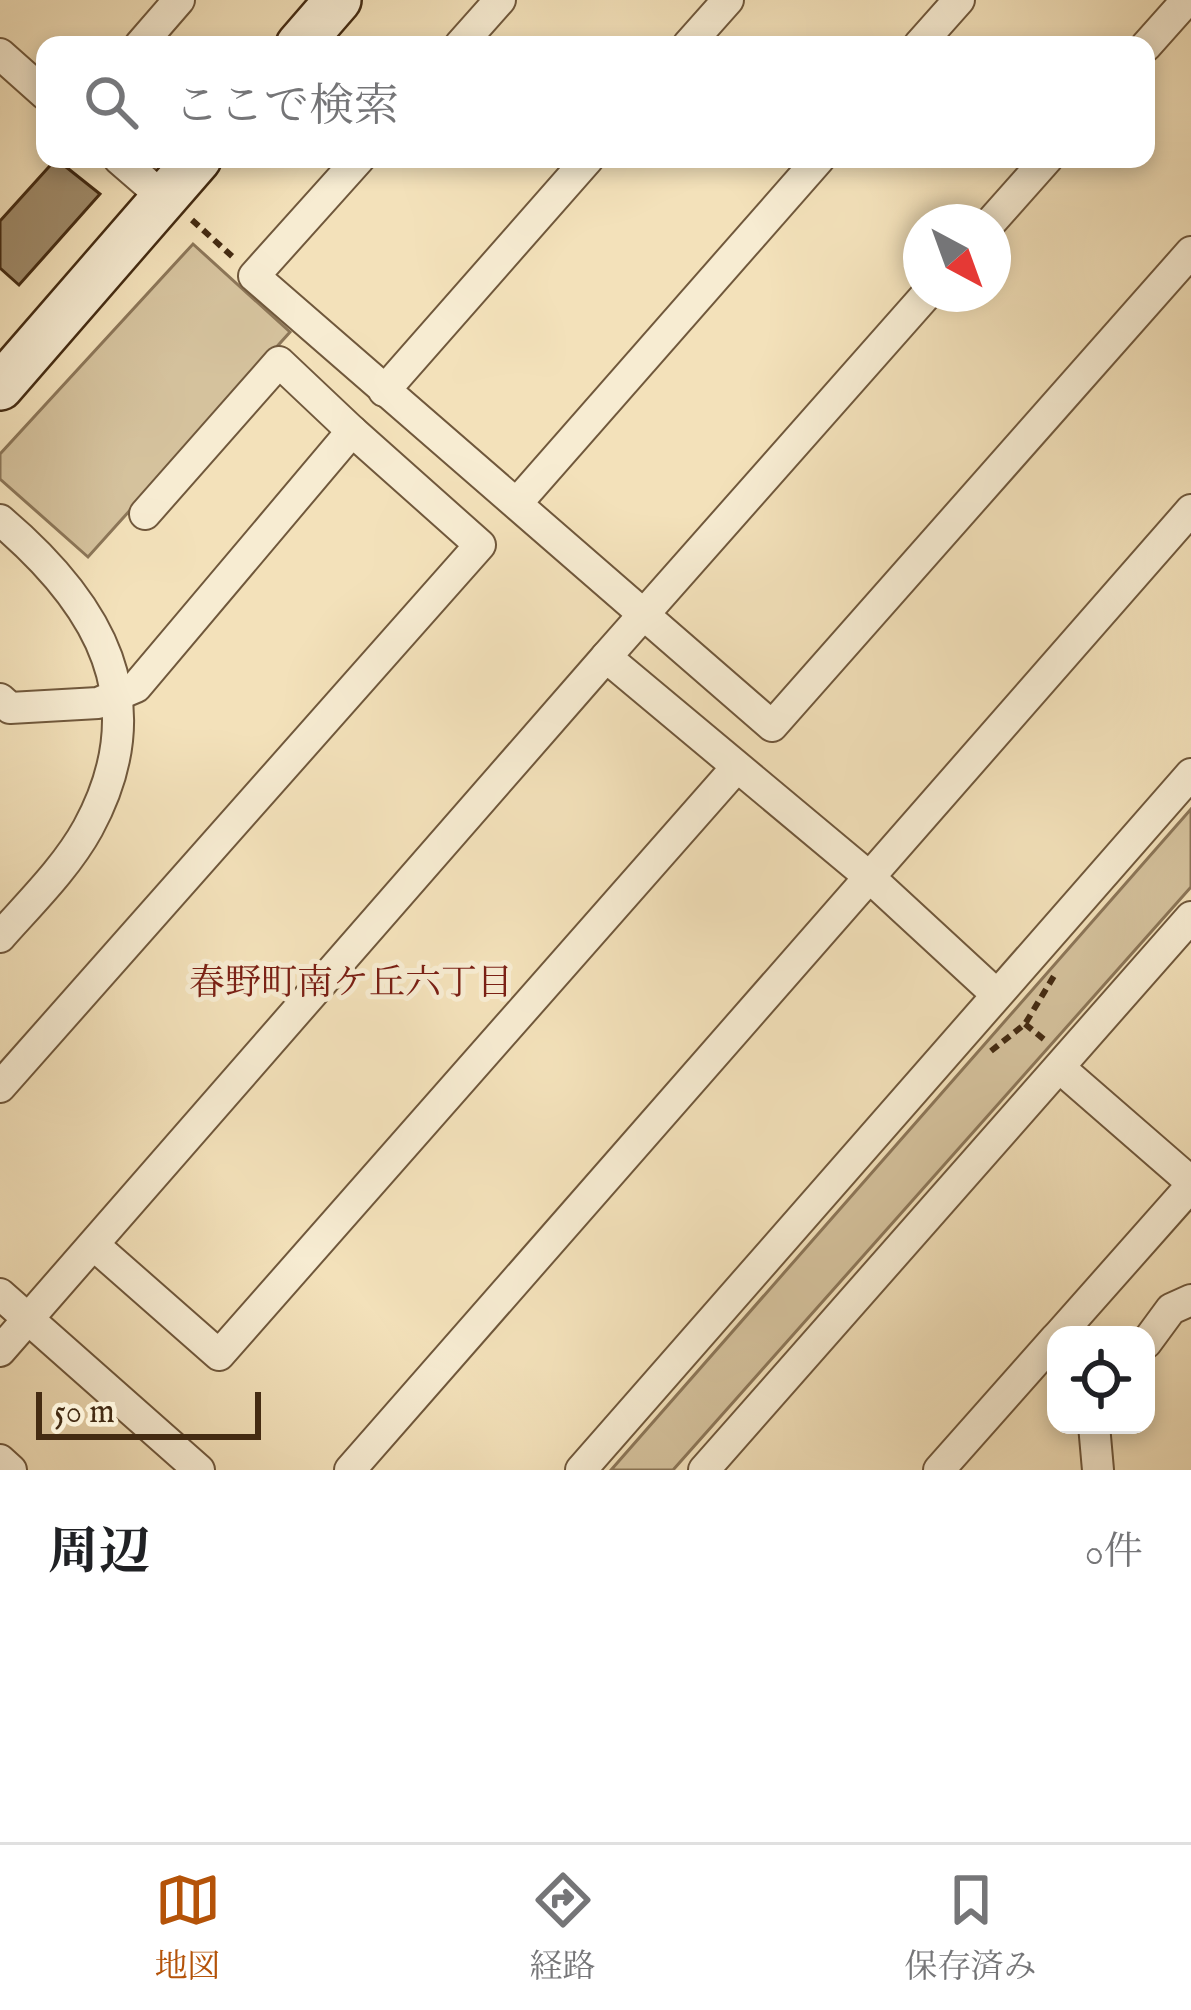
<!DOCTYPE html>
<html lang="ja">
<meta charset="utf-8">
<style>
:root{--surface:#fff;--page:#f2f2f2;--text:#202124;--muted:#757577;--line:#e0e0e0;--accent:#b45309}
body{margin:0;font-family:"IM FELL English","Noto Serif JP",serif;background:var(--page);color:var(--text)}
.controls{position:absolute;right:36px;bottom:36px;display:grid;overflow:hidden;border-radius:24px;box-shadow:0 6px 18px #0003}
.controls button{width:108px;height:108px;display:grid;place-items:center;padding:0;border:0;border-bottom:3px solid var(--line);background:var(--surface);color:var(--text);font:60px sans-serif}
.compass{position:absolute;left:903px;top:204px;width:108px;height:108px;border-radius:50%;background:var(--surface);box-shadow:0 6px 18px #0003;rotate:139deg}
.scale{position:absolute;left:36px;bottom:30px;width:225px;box-sizing:border-box;padding-left:12px;border:6px solid #442b12;border-top:0;font-size:33px;line-height:42px;white-space:nowrap;color:#442b12;-webkit-text-stroke:9px #f7ecd2;paint-order:stroke}
.list{margin:0;padding:0;list-style:none}
h2{display:flex;justify-content:space-between;align-items:center;height:156px;margin:0;padding:0 48px;font-size:51px}
h2 small{font-size:39px;font-weight:400;color:var(--muted)}
.icon{flex:none;width:66px;height:66px;fill:none;stroke:currentColor;stroke-width:2;stroke-linecap:round;stroke-linejoin:round}
.map{position:relative;flex:none;width:1191px;height:1470px;overflow:hidden}
.search{position:absolute;background:var(--surface);box-shadow:0 6px 18px #0003;left:36px;right:36px;top:36px;height:132px;display:flex;align-items:center;gap:30px;box-sizing:border-box;padding:0 42px;border-radius:24px;color:var(--muted);font-size:45px}
.sheet{height:372px;background:var(--surface)}
nav{display:flex;justify-content:space-around;align-items:center;box-sizing:border-box;height:168px;border-top:3px solid var(--line);background:var(--surface);font-size:33px;color:var(--muted)}
nav a{display:grid;justify-items:center;gap:6px}
nav .on{color:var(--accent)}
.map>svg:first-child{display:block}
</style>
<div class="map">
<svg width="1191" height="1470" viewBox="0 0 1191 1470">
<rect width="100%" height="100%" fill="#f3e1ba"/>
<filter id="stains"><feTurbulence type="fractalNoise" baseFrequency=".00167" numOctaves="4"/><feColorMatrix values="0 0 0 0 .2 0 0 0 0 .09 0 0 0 0 .02 0 0 0 .5 -.17"/></filter>
<radialGradient id="worn" r=".72"><stop offset=".6" stop-color="#630" stop-opacity="0"/><stop offset="1" stop-color="#630" stop-opacity=".3"/></radialGradient>
<g fill="#d5c29d" stroke="#8c7658" stroke-width="3">
<path d="M193 244 290 332 88 557 0 479V454Z"/>
<path d="M1191 809V887L673 1470H611Z"/>
</g>
<path fill="#9f8a69" stroke="#442b12" stroke-width="3" d="M56 159 100 194 19 285 0 268V221Z"/>
<g fill="none" stroke-linecap="round" stroke-linejoin="round">
<defs>
<g id="street">
<path d="M140 45 179 0"/>
<path d="M460 45 500 0"/>
<path d="M688 45 728 0"/>
<path d="M919 45 959 0"/>
<path d="M1146 46 1187 0"/>
<path d="M0 54 45 94"/>
<path d="M119 159 164 198"/>
<path d="M359 159 254 276 772 726 1191 252"/>
<path d="M991 222 1047 159"/>
<path d="M384 391 588 159"/>
<path d="M517 503 819 159"/>
<path d="M145 514 279 362 352 431"/>
<path d="M0 520C99 604 157 701 88 828 66 868 30 903 0 937"/>
<path d="M606 657 927 294"/>
<path d="M0 699 10 708 98 703 136 687 352 431 480 545 0 1087"/>
<path d="M1060 1068 1191 1182"/>
<path d="M95 1246 219 1355 736 768"/>
<path d="M0 1294 199 1470"/>
<path d="M1059 1335 1191 1186"/>
<path d="M1146 1343 1171 1309 1191 1300"/>
<path d="M0 1351 606 657 867 875 996 994"/>
<path d="M1094 1425 1098 1470"/>
<path d="M0 1460 11 1470"/>
<path d="M350 1470 1191 510"/>
<path d="M581 1470 1191 774"/>
<path d="M704 1470 1191 917"/>
<path d="M939 1470 1056 1338"/>
</g>
<g id="secondary">
<path d="M299 45 338 0"/>
<path d="M0 387 198 159"/>
</g>
</defs>
<use href="#street" stroke="#70583c" stroke-width="34"/>
<use href="#secondary" stroke="#442b12" stroke-width="50"/>
<g stroke="#442b12" stroke-width="6" stroke-dasharray="9 6" stroke-linecap="butt">
<path d="M192 220 234 258"/>
<path d="M1025 1024 1046 1041"/>
<path d="M991 1051 1025 1024 1054 976"/>
</g>
<use href="#street" stroke="#f7ecd2" stroke-width="30"/>
<use href="#secondary" stroke="#f7ecd2" stroke-width="45"/>
</g>
<g text-anchor="middle" stroke-width="10" stroke-linejoin="round" paint-order="stroke">
<g font-size="36" fill="#7a1f14" stroke="#f7ecd2">
<text x="351" y="994">春野町南ケ丘六丁目</text>
</g>
</g>
<rect width="100%" height="100%" filter="url(#stains)"/>
<rect width="100%" height="100%" fill="url(#worn)"/>
</svg>
<div class="controls">
<button><svg class="icon" aria-label="locate" viewBox="0 0 24 24"><circle cx="12" cy="12" r="6"/><path d="M12 2v4M12 18v4M2 12h4M18 12h4"/></svg></button>
</div>
<svg class="compass" viewBox="-18 -18 36 36"><path d="M0-13l5 13h-10z" fill="#e53935"/><path d="M0 13l5-13h-10z" fill="#757577"/></svg>
<div class="scale">50 m</div>
<div class="search"><svg class="icon" aria-label="search" viewBox="0 0 24 24"><circle cx="10" cy="10" r="6"/><path d="M15 15l6 6"/></svg>ここで検索</div>
</div>
<section class="sheet">
<h2>周辺<small>0件</small></h2>
<ul class="list">
</ul>
</section>
<nav>
<a class="on"><svg class="icon" aria-label="map" viewBox="0 0 24 24"><path d="M3 6l6-2 6 2 6-2v14l-6 2-6-2-6 2zM9 4v14M15 6v14"/></svg>地図</a>
<a><svg class="icon" aria-label="directions" viewBox="0 0 24 24"><path d="M12 3l9 9-9 9-9-9zM9 14v-3h6M13 9l2 2-2 2"/></svg>経路</a>
<a><svg class="icon" aria-label="saved" viewBox="0 0 24 24"><path d="M7 4h10v16l-5-4-5 4z"/></svg>保存済み</a>
</nav>
